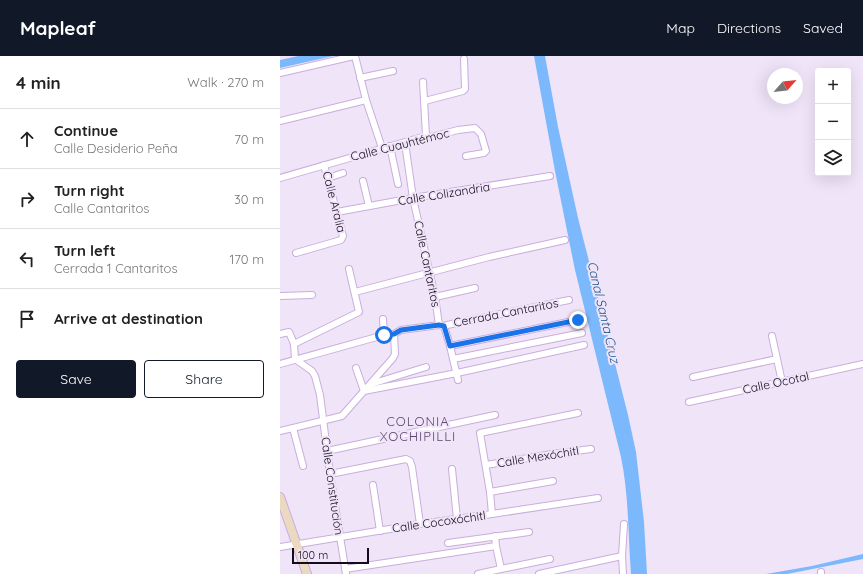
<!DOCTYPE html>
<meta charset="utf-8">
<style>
:root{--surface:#fff;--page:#f2f2f2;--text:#202124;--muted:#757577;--line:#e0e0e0;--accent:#111827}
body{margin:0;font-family:Quicksand,sans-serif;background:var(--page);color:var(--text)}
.controls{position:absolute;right:12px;top:12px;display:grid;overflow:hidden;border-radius:4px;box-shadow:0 4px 16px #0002}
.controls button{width:36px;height:36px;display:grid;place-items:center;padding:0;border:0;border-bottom:1px solid var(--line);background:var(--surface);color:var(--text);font:20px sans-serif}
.compass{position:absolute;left:487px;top:12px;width:36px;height:36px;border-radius:50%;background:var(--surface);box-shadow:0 4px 16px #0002;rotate:63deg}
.scale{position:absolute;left:12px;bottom:10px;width:77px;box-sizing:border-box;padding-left:4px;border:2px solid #150b1c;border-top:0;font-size:11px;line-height:14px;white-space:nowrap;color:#150b1c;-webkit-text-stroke:3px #f0e4f8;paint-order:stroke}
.stop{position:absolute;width:12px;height:12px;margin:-9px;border:3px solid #1a73e8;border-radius:50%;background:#fff}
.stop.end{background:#1a73e8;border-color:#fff;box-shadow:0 1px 4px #0008}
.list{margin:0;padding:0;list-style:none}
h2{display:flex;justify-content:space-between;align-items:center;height:52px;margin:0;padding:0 16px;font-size:17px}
h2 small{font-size:13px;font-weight:400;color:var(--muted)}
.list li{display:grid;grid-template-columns:26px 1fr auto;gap:12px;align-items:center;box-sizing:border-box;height:60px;padding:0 16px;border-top:1px solid var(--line)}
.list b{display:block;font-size:15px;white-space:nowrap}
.list p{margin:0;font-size:13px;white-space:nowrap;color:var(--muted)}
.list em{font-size:13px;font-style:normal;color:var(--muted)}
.actions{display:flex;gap:8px;padding:12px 16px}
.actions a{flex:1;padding:9px 0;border:1px solid var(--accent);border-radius:4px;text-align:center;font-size:14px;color:var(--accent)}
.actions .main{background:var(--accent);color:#fff}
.icon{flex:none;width:22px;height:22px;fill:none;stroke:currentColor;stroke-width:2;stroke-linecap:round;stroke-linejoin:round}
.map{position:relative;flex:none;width:583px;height:518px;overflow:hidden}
header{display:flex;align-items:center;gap:24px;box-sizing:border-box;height:56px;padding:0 20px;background:var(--accent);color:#fff}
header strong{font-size:19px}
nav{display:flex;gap:22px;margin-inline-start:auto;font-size:14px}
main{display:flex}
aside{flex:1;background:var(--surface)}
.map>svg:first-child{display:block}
</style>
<header>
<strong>Mapleaf</strong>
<nav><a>Map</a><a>Directions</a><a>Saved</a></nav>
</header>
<main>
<aside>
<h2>4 min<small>Walk · 270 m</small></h2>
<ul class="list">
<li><svg class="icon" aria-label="ahead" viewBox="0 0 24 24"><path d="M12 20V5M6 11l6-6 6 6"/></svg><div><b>Continue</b><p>Calle Desiderio Peña</p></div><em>70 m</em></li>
<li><svg class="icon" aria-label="right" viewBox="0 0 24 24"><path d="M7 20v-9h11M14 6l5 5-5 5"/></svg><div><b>Turn right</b><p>Calle Cantaritos</p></div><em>30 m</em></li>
<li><svg class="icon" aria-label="left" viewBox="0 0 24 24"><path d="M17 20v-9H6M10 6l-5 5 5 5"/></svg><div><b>Turn left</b><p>Cerrada 1 Cantaritos</p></div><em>170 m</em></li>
<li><svg class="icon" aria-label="arrive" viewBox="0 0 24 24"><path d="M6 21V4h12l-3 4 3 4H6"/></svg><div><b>Arrive at destination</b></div></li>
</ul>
<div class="actions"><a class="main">Save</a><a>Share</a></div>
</aside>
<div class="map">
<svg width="583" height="518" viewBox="0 0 583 518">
<rect width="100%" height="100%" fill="#f0e4f8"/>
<g fill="#7cb8fc">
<path d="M18 0H53L0 12V4Z"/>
<path d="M254 0H265L278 71 298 162 329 284 348 359 356 396 364 466 367 518H351C348 479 349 440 341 401L295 214 275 115Z"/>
<path d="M583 498V503L507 518H486L532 510Z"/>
</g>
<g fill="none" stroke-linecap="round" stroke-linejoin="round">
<defs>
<g id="minor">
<path d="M75 0 86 44 102 92"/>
<path d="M0 17 74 0"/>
<path d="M80 22 113 15"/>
<path d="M143 26 146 80"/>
<path d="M145 45 183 35 185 33 184 3"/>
<path d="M0 65 86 44"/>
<path d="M125 87 133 142 155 241 159 269 164 270 170 290 178 324"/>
<path d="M110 90 118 128"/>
<path d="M0 122 146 80 151 81 178 74 195 72 201 78 206 95 204 97 186 100"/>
<path d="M48 122 63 117"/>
<path d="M83 125 89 150"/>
<path d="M57 156 133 142 270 120"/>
<path d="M16 197 61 184 63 180 44 109"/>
<path d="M75 236 209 201 285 184"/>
<path d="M0 240 32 239"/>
<path d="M155 241 195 232"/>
<path d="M103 263 104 279"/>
<path d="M164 270 167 269 289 244"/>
<path d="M0 278 9 276 14 288 15 303 32 315 35 320 40 339 50 418 66 518"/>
<path d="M492 280 502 326"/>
<path d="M14 288 79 256 69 213"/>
<path d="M170 290 298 264"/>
<path d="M173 303 302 277"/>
<path d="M0 308 104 279 114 278 121 274 159 269"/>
<path d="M76 312 84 335 177 317 304 289"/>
<path d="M413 321 497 303"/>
<path d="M91 328 146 311"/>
<path d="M409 346 583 308"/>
<path d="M13 372 23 410"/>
<path d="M0 375 62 360 113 302 115 298 114 278"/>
<path d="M47 395 215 359"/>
<path d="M206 409 272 398 311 393"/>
<path d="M172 413 177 463"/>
<path d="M50 418 126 403 130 405 132 411 140 468"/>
<path d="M93 429 100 475"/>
<path d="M210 436 273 425"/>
<path d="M212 458 210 436 200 377 298 357"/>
<path d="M215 480 216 490 221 513 270 503"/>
<path d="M168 487 249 476"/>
<path d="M0 491 140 468 212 458 318 442"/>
<path d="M65 513 216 490"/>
<path d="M541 516V518"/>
<path d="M198 518 221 513"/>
<path d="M259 518 342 500"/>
<path d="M343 518 342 500 344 468"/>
</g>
<path id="secondary" d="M0 441 27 518"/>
</defs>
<use href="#minor" stroke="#caaddd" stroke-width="8"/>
<use href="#secondary" stroke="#caaddd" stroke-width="10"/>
<use href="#minor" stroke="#fff" stroke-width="6"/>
<use href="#secondary" stroke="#ebdac1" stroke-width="8"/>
</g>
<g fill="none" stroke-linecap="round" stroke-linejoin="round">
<path stroke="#1a73e8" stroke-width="5" d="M104 279 114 278 121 274 159 269 164 270 170 290 298 264"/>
</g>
<g text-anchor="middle" stroke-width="4" stroke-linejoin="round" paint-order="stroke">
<g font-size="12" fill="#150b1c" stroke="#f0e4f8">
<text transform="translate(120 89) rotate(-14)" y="4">Calle Cuauhtémoc</text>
<text transform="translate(164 138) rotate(-9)" y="4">Calle Colizandria</text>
<text transform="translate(54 146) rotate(76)" y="4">Calle Aralia</text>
<text transform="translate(147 208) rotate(78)" y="4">Calle Cantaritos</text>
<text transform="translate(226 257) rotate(-11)" y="4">Cerrada Cantaritos</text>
<text transform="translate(496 327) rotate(-12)" y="4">Calle Ocotal</text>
<text transform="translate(258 401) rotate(-9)" y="4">Calle Mexóchitl</text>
<text transform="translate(52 430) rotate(82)" y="4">Calle Constitución</text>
<text transform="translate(159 466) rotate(-8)" y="4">Calle Cocoxóchitl</text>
</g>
<g font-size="13" font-style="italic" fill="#155490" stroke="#f0e4f8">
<text transform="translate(324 256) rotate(77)" y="5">Canal Santa Cruz</text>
</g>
<g font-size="13" letter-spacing="1" fill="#614771" stroke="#f0e4f8">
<text x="138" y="370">COLONIA<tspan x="138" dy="15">XOCHIPILLI</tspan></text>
</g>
</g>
</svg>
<div class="controls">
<button>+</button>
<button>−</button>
<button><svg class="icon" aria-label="layers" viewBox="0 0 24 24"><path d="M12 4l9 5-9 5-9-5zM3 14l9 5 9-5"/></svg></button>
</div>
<svg class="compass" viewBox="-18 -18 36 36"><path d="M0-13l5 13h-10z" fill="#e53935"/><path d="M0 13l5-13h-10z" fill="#757577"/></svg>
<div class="scale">100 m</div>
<div class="stop" style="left:104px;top:279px"></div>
<div class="stop end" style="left:298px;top:264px"></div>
</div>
</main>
